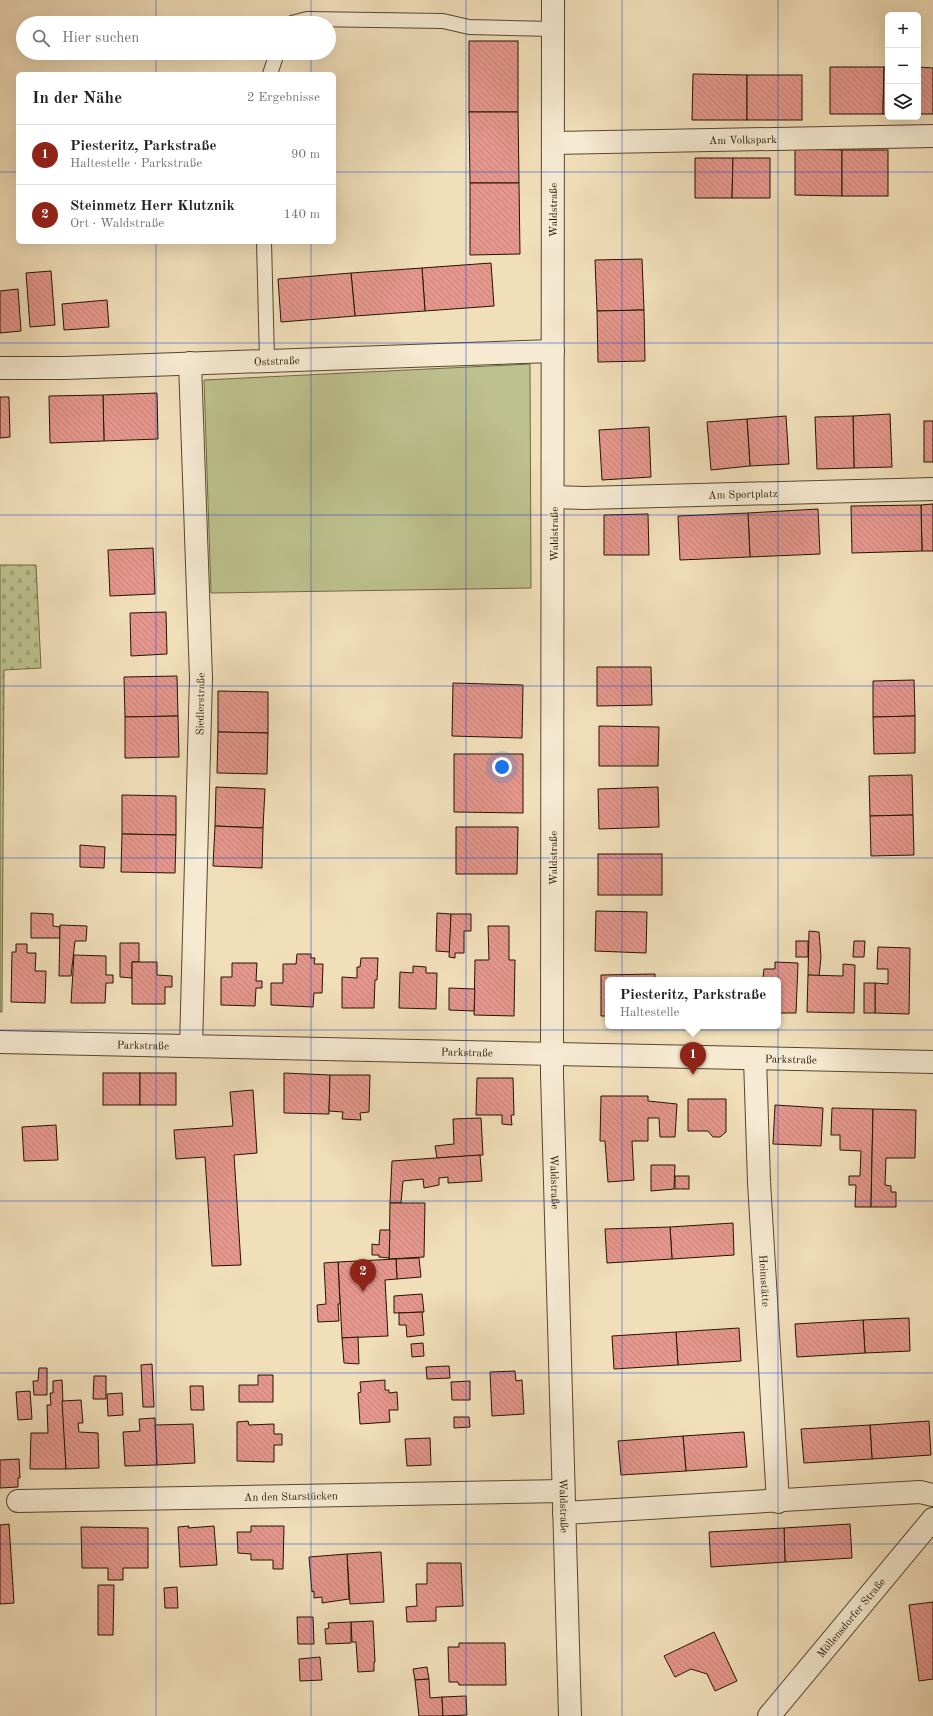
<!DOCTYPE html>
<html lang="de">
<meta charset="utf-8">
<style>
:root{--surface:#fff;--page:#f2f2f2;--text:#222;--muted:#767676;--line:#e0e0e0;--accent:#8f2418}
body{margin:0;font-family:"Old Standard TT",serif;background:var(--page);color:var(--text)}
.controls{position:absolute;right:12px;top:12px;display:grid;overflow:hidden;border-radius:6px;box-shadow:0 4px 16px #0002}
.controls button{width:36px;height:36px;display:grid;place-items:center;padding:0;border:0;border-bottom:1px solid var(--line);background:var(--surface);color:var(--text);font:20px sans-serif}
.you{position:absolute;left:502px;top:767px;width:14px;height:14px;margin:-10px;border:3px solid #fff;border-radius:50%;background:#1a73e8;box-shadow:0 0 0 6px #1a73e833}
.badge{display:grid;place-items:center;width:26px;height:26px;border-radius:50%;background:var(--accent);color:#fff;font-size:13px;font-weight:700}
.pin{position:absolute;translate:-50% -33px;filter:drop-shadow(0 1px 2px #0008)}
.pin::after{content:'';position:absolute;top:21px;width:14px;height:12px;background:inherit;clip-path:polygon(0 0,100% 0,50% 100%)}
.popup{position:absolute;left:605px;top:977px;width:176px;height:52px;box-sizing:border-box;display:grid;place-content:center;border-radius:6px;background:var(--surface);filter:drop-shadow(0 1px 3px #0005);font-size:13px;white-space:nowrap;color:var(--muted)}
.popup b{font-size:15px;color:var(--text)}
.popup::after{content:'';position:absolute;left:50%;top:100%;margin-left:-8px;border:8px solid transparent;border-top-color:var(--surface)}
.list{margin:0;padding:0;list-style:none}
h2{display:flex;justify-content:space-between;align-items:center;height:52px;margin:0;padding:0 16px;font-size:17px}
h2 small{font-size:13px;font-weight:400;color:var(--muted)}
.list li{display:grid;grid-template-columns:26px 1fr auto;gap:12px;align-items:center;box-sizing:border-box;height:60px;padding:0 16px;border-top:1px solid var(--line)}
.list b{display:block;font-size:15px;white-space:nowrap}
.list p{margin:0;font-size:13px;white-space:nowrap;color:var(--muted)}
.list em{font-size:13px;font-style:normal;color:var(--muted)}
.icon{flex:none;width:22px;height:22px;fill:none;stroke:currentColor;stroke-width:2;stroke-linecap:round;stroke-linejoin:round}
.map{position:relative;flex:none;width:933px;height:1716px;overflow:hidden}
.search{position:absolute;background:var(--surface);box-shadow:0 4px 16px #0002;left:16px;top:16px;width:320px;height:44px;display:flex;align-items:center;gap:10px;box-sizing:border-box;padding:0 14px;border-radius:22px;color:var(--muted);font-size:15px}
.panel{position:absolute;background:var(--surface);box-shadow:0 4px 16px #0002;left:16px;top:72px;width:320px;height:172px;border-radius:6px}
.map>svg:first-child{display:block}
</style>
<div class="map">
<svg width="933" height="1716" viewBox="0 0 933 1716">
<defs>
<pattern id="cemetery-stones" width="16" height="16" patternUnits="userSpaceOnUse"><rect width="16" height="16" fill="#bdc18d"/><path d="M2 7V4a2 2 0 0 1 4 0v3zM10 15v-3a2 2 0 0 1 4 0v3z" fill="#a2a578"/></pattern>
<pattern id="building-back-hatch" width="6" height="6" patternUnits="userSpaceOnUse"><rect width="6" height="6" fill="#e5978d"/><path d="M-1 5l2 2M0 0l6 6M5-1l2 2" fill="none" stroke="#c48178"/></pattern>
</defs>
<rect width="100%" height="100%" fill="#f1dfba"/>
<filter id="stains"><feTurbulence type="fractalNoise" baseFrequency=".005" numOctaves="4"/><feColorMatrix values="0 0 0 0 .2 0 0 0 0 .09 0 0 0 0 .02 0 0 0 .5 -.17"/></filter>
<radialGradient id="worn" r=".72"><stop offset=".6" stop-color="#630" stop-opacity="0"/><stop offset="1" stop-color="#630" stop-opacity=".3"/></radialGradient>
<path fill="#bdc18d" stroke="#706a46" d="M530 364 531 588 211 593 204 380Z"/>
<path fill="url(#cemetery-stones)" stroke="#706a46" d="M0 565H36L41 668 4 670 2 1012H0Z"/>
<g fill="url(#building-back-hatch)" stroke="#231300">
<rect x="469" y="41" width="49" height="71"/>
<path d="M830 67H884L883 114H830Z"/>
<path d="M884 67H888V114H883Z"/>
<path d="M918 67 933 68V114H918Z"/>
<path d="M693 74 747 75V120H692Z"/>
<rect x="747" y="75" width="55" height="45"/>
<path d="M469 112H518L519 183H470Z"/>
<path d="M795 149 842 150V196L795 195Z"/>
<rect x="842" y="150" width="46" height="46"/>
<path d="M695 158H733L732 198H695Z"/>
<path d="M733 158H770V198H732Z"/>
<path d="M470 183H519L520 254 470 255Z"/>
<path d="M642 259 644 310 597 311 595 260Z"/>
<path d="M491 263 494 306 425 311 422 268Z"/>
<path d="M422 268 425 311 355 316 351 273Z"/>
<path d="M51 271 55 325 30 327 26 273Z"/>
<path d="M351 273 355 316 281 322 278 279Z"/>
<path d="M18 289 21 331 0 333V291Z"/>
<path d="M107 300 109 327 64 330 62 304Z"/>
<path d="M644 310 645 361 598 362 597 311Z"/>
<path d="M157 393 158 439 104 441 103 395Z"/>
<path d="M103 395 104 441 50 443 49 396Z"/>
<path d="M0 397H9L10 437 0 438Z"/>
<path d="M890 414 892 467 854 468 853 416Z"/>
<path d="M786 416 789 464 750 466 747 419Z"/>
<path d="M853 416 854 468 817 469 815 417Z"/>
<path d="M747 419 750 466 711 470 707 422Z"/>
<rect x="924" y="421" width="9" height="41"/>
<path d="M649 427 651 477 602 480 599 430Z"/>
<path d="M933 504V551H922L921 505Z"/>
<path d="M921 505 922 551 852 553 851 506Z"/>
<path d="M818 509 820 554 750 557 748 513Z"/>
<path d="M748 513 750 557 680 560 678 516Z"/>
<path d="M648 514 649 555H604V515Z"/>
<path d="M153 548 155 594 110 596 108 550Z"/>
<path d="M166 612 167 654 131 656 130 613Z"/>
<path d="M597 667H651L652 705 597 706Z"/>
<path d="M177 676 178 716 125 717 124 677Z"/>
<path d="M914 680 915 716 873 717V681Z"/>
<path d="M453 683 523 685 522 738 452 736Z"/>
<path d="M218 691 268 692V733L218 732Z"/>
<path d="M178 716 179 757 125 758V717Z"/>
<path d="M915 716V753L874 754 873 717Z"/>
<path d="M599 726 659 727 658 766H599Z"/>
<path d="M218 732 268 733 267 774 217 773Z"/>
<path d="M454 754H523V813L454 812Z"/>
<path d="M912 775 913 815 870 816 869 776Z"/>
<path d="M216 787 265 789 263 828 215 826Z"/>
<path d="M658 787 659 827 599 829 598 789Z"/>
<path d="M122 795 176 796V835L122 834Z"/>
<path d="M913 815 914 855 871 856 870 816Z"/>
<path d="M215 826 263 828 262 868 213 866Z"/>
<path d="M456 827H518L517 874H456Z"/>
<path d="M122 834 176 835 175 873 121 872Z"/>
<path d="M80 845 105 847 104 868 80 867Z"/>
<rect x="598" y="854" width="64" height="41"/>
<path d="M596 911 647 912 646 953 595 951Z"/>
<path d="M31 913 53 914V926L60 927V938H31Z"/>
<path d="M437 913 451 914 450 952 436 951Z"/>
<path d="M451 914H471V931H464V953H455V958L449 957Z"/>
<path d="M60 925 87 926 86 941H75L71 976H59Z"/>
<path d="M488 926H509V960H515L514 1016 474 1015 475 960H489Z"/>
<path d="M809 931 819 932 821 957 819 976 808 975Z"/>
<rect x="796" y="941" width="12" height="16"/>
<path d="M854 941H865L864 957H853Z"/>
<path d="M120 943H139V962H132V978L120 977Z"/>
<path d="M16 944H27V953H36L35 971H46L45 1003 11 1002 12 952H16Z"/>
<path d="M878 947 910 948 909 1014 875 1013V983L888 984V969H877Z"/>
<path d="M297 954H311V958H315L314 964H323L322 993H314L313 1007 271 1005V983H283V964H296Z"/>
<path d="M74 955 106 956V975H113V983H106L105 1003H71Z"/>
<path d="M361 958H378L377 980H375L374 1008H342V977L357 978V967H360Z"/>
<path d="M132 962H157V975L172 976V987H165V1004H132Z"/>
<path d="M775 962 798 963 796 1013H778V980H761V978H763L764 969H775Z"/>
<path d="M232 963H257L256 981H262V988H256L255 1006 221 1005V977H232Z"/>
<path d="M843 964 855 965 854 1013 807 1012 808 975 843 976Z"/>
<path d="M413 966 426 967V973H437L436 1009 399 1008 400 972 413 973Z"/>
<path d="M655 974V980H608V1016H601V975Z"/>
<rect x="864" y="983" width="11" height="30"/>
<path d="M449 988 475 989 474 1011 449 1010Z"/>
<rect x="103" y="1073" width="37" height="32"/>
<rect x="140" y="1073" width="36" height="32"/>
<path d="M284 1073 330 1075 329 1114 284 1113Z"/>
<path d="M330 1075H370L369 1112 360 1113 361 1120 342 1119 343 1112 329 1111Z"/>
<path d="M477 1078H513L514 1115H511L512 1125 502 1124V1115H476Z"/>
<path d="M253 1090 257 1153 234 1155 241 1265 212 1266 205 1157 176 1159 174 1130 233 1126 230 1092Z"/>
<path d="M601 1096H648V1101L677 1104 675 1137H660L659 1118H648V1141H632L634 1180 608 1182 605 1141H600Z"/>
<path d="M688 1099H726V1132L720 1137H713L708 1131H688Z"/>
<path d="M775 1105 823 1108 821 1146 773 1144Z"/>
<path d="M832 1108 873 1109 871 1207H855L856 1185H849V1176H860L861 1151 840 1150V1135H831Z"/>
<path d="M873 1109 916 1110 915 1158H886L885 1185 891 1186V1192H896V1207H871Z"/>
<path d="M481 1118 483 1155 437 1158 435 1146 454 1144 453 1119Z"/>
<path d="M56 1125 58 1160 24 1161 22 1127Z"/>
<path d="M480 1155 482 1181 448 1183V1177L439 1178V1185L424 1188 423 1179 403 1181 401 1203H390L392 1161Z"/>
<path d="M651 1165H675L674 1189 651 1191Z"/>
<rect x="675" y="1176" width="14" height="13"/>
<path d="M390 1203H425L424 1257 389 1259Z"/>
<path d="M733 1223 734 1255 672 1259 670 1227Z"/>
<path d="M670 1227 672 1259 607 1263 605 1229Z"/>
<path d="M380 1230H390L389 1258 379 1257V1255H372V1244L379 1245Z"/>
<path d="M419 1258 421 1277 397 1279 396 1259Z"/>
<path d="M396 1259 397 1279 385 1280 388 1336 342 1338 338 1262Z"/>
<path d="M338 1262 340 1304H338L339 1321 318 1322 317 1305 326 1304 324 1263Z"/>
<path d="M422 1294 424 1312 394 1313V1296Z"/>
<path d="M422 1312 424 1335 407 1337 406 1325H399V1313Z"/>
<path d="M909 1318 910 1351 865 1353 863 1320Z"/>
<path d="M863 1320 865 1353 797 1357 795 1324Z"/>
<path d="M739 1328 741 1361 678 1365 676 1332Z"/>
<path d="M676 1332 678 1365 614 1369 612 1336Z"/>
<path d="M358 1337 359 1364 344 1363 342 1338Z"/>
<path d="M423 1343 424 1356 412 1357 411 1344Z"/>
<path d="M152 1364 154 1407H143L141 1365Z"/>
<path d="M449 1366 450 1378 427 1379 426 1367Z"/>
<path d="M39 1368H47V1395H34L33 1381H38Z"/>
<path d="M515 1371 516 1381 522 1380 524 1414 492 1416 490 1372Z"/>
<path d="M258 1375H273V1402H239V1385H258Z"/>
<path d="M94 1376H106V1399H93Z"/>
<path d="M62 1380 66 1469H30L31 1433H48L47 1405H51L50 1393H53V1381Z"/>
<path d="M385 1380V1390H389V1393L397 1392 398 1410H389L390 1422 360 1424 358 1393 361 1392 360 1382Z"/>
<path d="M470 1381V1400H452L451 1382Z"/>
<path d="M190 1386H203L204 1410H191Z"/>
<path d="M30 1391 32 1419 18 1420 16 1392Z"/>
<path d="M122 1393 123 1415 108 1416 107 1394Z"/>
<path d="M81 1400 83 1423H78L79 1432 98 1433 99 1468 66 1469 62 1401Z"/>
<path d="M454 1417H469L470 1427 454 1428Z"/>
<path d="M155 1418 157 1465 125 1466 123 1432 140 1431 139 1419Z"/>
<path d="M248 1421 249 1425 274 1424V1434H282V1445H274V1462L237 1461V1422Z"/>
<path d="M929 1421 931 1455 872 1459 870 1425Z"/>
<path d="M193 1424 195 1463 157 1465 155 1425Z"/>
<path d="M870 1425 872 1459 804 1463 801 1429Z"/>
<path d="M744 1432 747 1467 686 1471 683 1436Z"/>
<path d="M683 1436 686 1471 621 1475 618 1441Z"/>
<path d="M430 1438 431 1465 407 1466 405 1439Z"/>
<path d="M19 1459 20 1478H18V1487L0 1488V1460Z"/>
<path d="M9 1524 14 1603 0 1604V1525Z"/>
<path d="M850 1524 852 1558 785 1562 784 1528Z"/>
<path d="M189 1526 188 1528 214 1526 217 1565 180 1567 178 1527Z"/>
<path d="M251 1526H284L283 1569H273V1560H251V1554L238 1553 237 1532H251Z"/>
<path d="M81 1527 148 1528V1568H123V1580H108V1568H82Z"/>
<path d="M784 1528 785 1562 711 1567 709 1532Z"/>
<path d="M381 1552 384 1602 350 1604 347 1554Z"/>
<path d="M347 1554 349 1599 322 1603V1597L314 1598V1591L312 1592 309 1557Z"/>
<path d="M427 1563H461L463 1606 436 1607V1621L407 1622 406 1607 417 1606 416 1584H427Z"/>
<path d="M98 1585H114L113 1635H98Z"/>
<path d="M177 1587 178 1608H165L164 1588Z"/>
<path d="M933 1602V1679L919 1681 909 1605Z"/>
<path d="M297 1617H313L314 1644H298Z"/>
<path d="M373 1621 375 1662H374V1671L358 1672 356 1642H352L351 1622Z"/>
<path d="M351 1622V1643L326 1644 325 1629 329 1628 328 1623Z"/>
<path d="M714 1632 737 1681 715 1691 707 1674 691 1669 675 1677 664 1656Z"/>
<path d="M459 1643H505L506 1685H459L458 1682H449L448 1647H459Z"/>
<path d="M320 1657 322 1680 300 1681 299 1659Z"/>
<path d="M427 1667 429 1679 415 1680 413 1669Z"/>
<path d="M429 1679 430 1698 442 1697 443 1716H419L415 1680Z"/>
<path d="M466 1696 467 1715 443 1716 442 1697Z"/>
</g>
<g fill="none" stroke-linecap="round" stroke-linejoin="round">
<defs>
<g id="service">
<path d="M292 23 307 19 443 21 469 27 553 29"/>
<path d="M270 74 277 53"/>
<path d="M264 242 267 360"/>
</g>
<g id="minor">
<path id="s1" d="M553 0 552 1075 570 1716"/>
<path id="s2" d="M553 143 933 136"/>
<path d="M190 363 201 678 191 1046"/>
<path id="s3" d="M0 368H65L553 351"/>
<path id="s4" d="M554 497 584 498 933 489"/>
<path id="s5" d="M0 1042 933 1062"/>
<path id="s6" d="M755 1059 759 1182 778 1502"/>
<path id="s7" d="M18 1501 563 1491"/>
<path d="M564 1513 920 1492 933 1495"/>
<path id="s8" d="M769 1716 933 1519"/>
</g>
</defs>
<use href="#service" stroke="#56462e" stroke-width="16"/>
<use href="#minor" stroke="#56462e" stroke-width="24"/>
<use href="#service" stroke="#f6ead2" stroke-width="14"/>
<use href="#minor" stroke="#f6ead2" stroke-width="22"/>
</g>
<path fill="none" stroke="#1d4ed8" stroke-width="1" stroke-opacity="0.55" d="M156 0V23M311 0V23M466 0V1716M622 0V1716M778 0V1716M156 53V74M311 53V74M0 172H18M334 172H933M156 242V1716M311 242V1716M0 343H933M0 515H933M0 686H933M0 858H933M0 1030H933M0 1201H933M0 1373H933M0 1544H933"/>
<g text-anchor="middle" stroke-width="3" stroke-linejoin="round" paint-order="stroke">
<g font-size="11" fill="#231300" stroke="#f6ead2">
<text dy="4" stroke="none"><textPath href="#s2" startOffset="190">Am Volkspark</textPath></text>
<text transform="translate(553 210) rotate(-90)" y="4">Waldstraße</text>
<text dy="4" stroke="none"><textPath href="#s3" startOffset="277">Oststraße</textPath></text>
<text dy="4" stroke="none"><textPath href="#s4" startOffset="189">Am Sportplatz</textPath></text>
<text transform="translate(554 534) rotate(-90)" y="4">Waldstraße</text>
<text transform="translate(200 704) rotate(-89)" y="4">Siedlerstraße</text>
<text transform="translate(553 858) rotate(-90)" y="4">Waldstraße</text>
<text dy="4" stroke="none"><textPath href="#s5" startOffset="143">Parkstraße</textPath></text>
<text dy="4" stroke="none"><textPath href="#s5" startOffset="467">Parkstraße</textPath></text>
<text dy="4" stroke="none"><textPath href="#s5" startOffset="791">Parkstraße</textPath></text>
<text dy="4" stroke="none"><textPath href="#s1" startOffset="1182">Waldstraße</textPath></text>
<text dy="4" stroke="none"><textPath href="#s6" startOffset="222">Heimstätte</textPath></text>
<text dy="4" stroke="none"><textPath href="#s7" startOffset="273">An den Starstücken</textPath></text>
<text dy="4" stroke="none"><textPath href="#s1" startOffset="1506">Waldstraße</textPath></text>
<text dy="4" stroke="none"><textPath href="#s8" startOffset="128">Möllensdorfer Straße</textPath></text>
</g>
</g>
<rect width="100%" height="100%" filter="url(#stains)"/>
<rect width="100%" height="100%" fill="url(#worn)"/>
</svg>
<div class="controls">
<button>+</button>
<button>−</button>
<button><svg class="icon" aria-label="layers" viewBox="0 0 24 24"><path d="M12 4l9 5-9 5-9-5zM3 14l9 5 9-5"/></svg></button>
</div>
<div class="you"></div>
<div class="pin badge" style="left:693px;top:1075px">1</div>
<div class="popup"><b>Piesteritz, Parkstraße</b>Haltestelle</div>
<div class="pin badge" style="left:363px;top:1292px">2</div>
<div class="search"><svg class="icon" aria-label="search" viewBox="0 0 24 24"><circle cx="10" cy="10" r="6"/><path d="M15 15l6 6"/></svg>Hier suchen</div>
<section class="panel">
<h2>In der Nähe<small>2 Ergebnisse</small></h2>
<ul class="list">
<li><span class="badge">1</span><div><b>Piesteritz, Parkstraße</b><p>Haltestelle · Parkstraße</p></div><em>90 m</em></li>
<li><span class="badge">2</span><div><b>Steinmetz Herr Klutznik</b><p>Ort · Waldstraße</p></div><em>140 m</em></li>
</ul>
</section>
</div>
